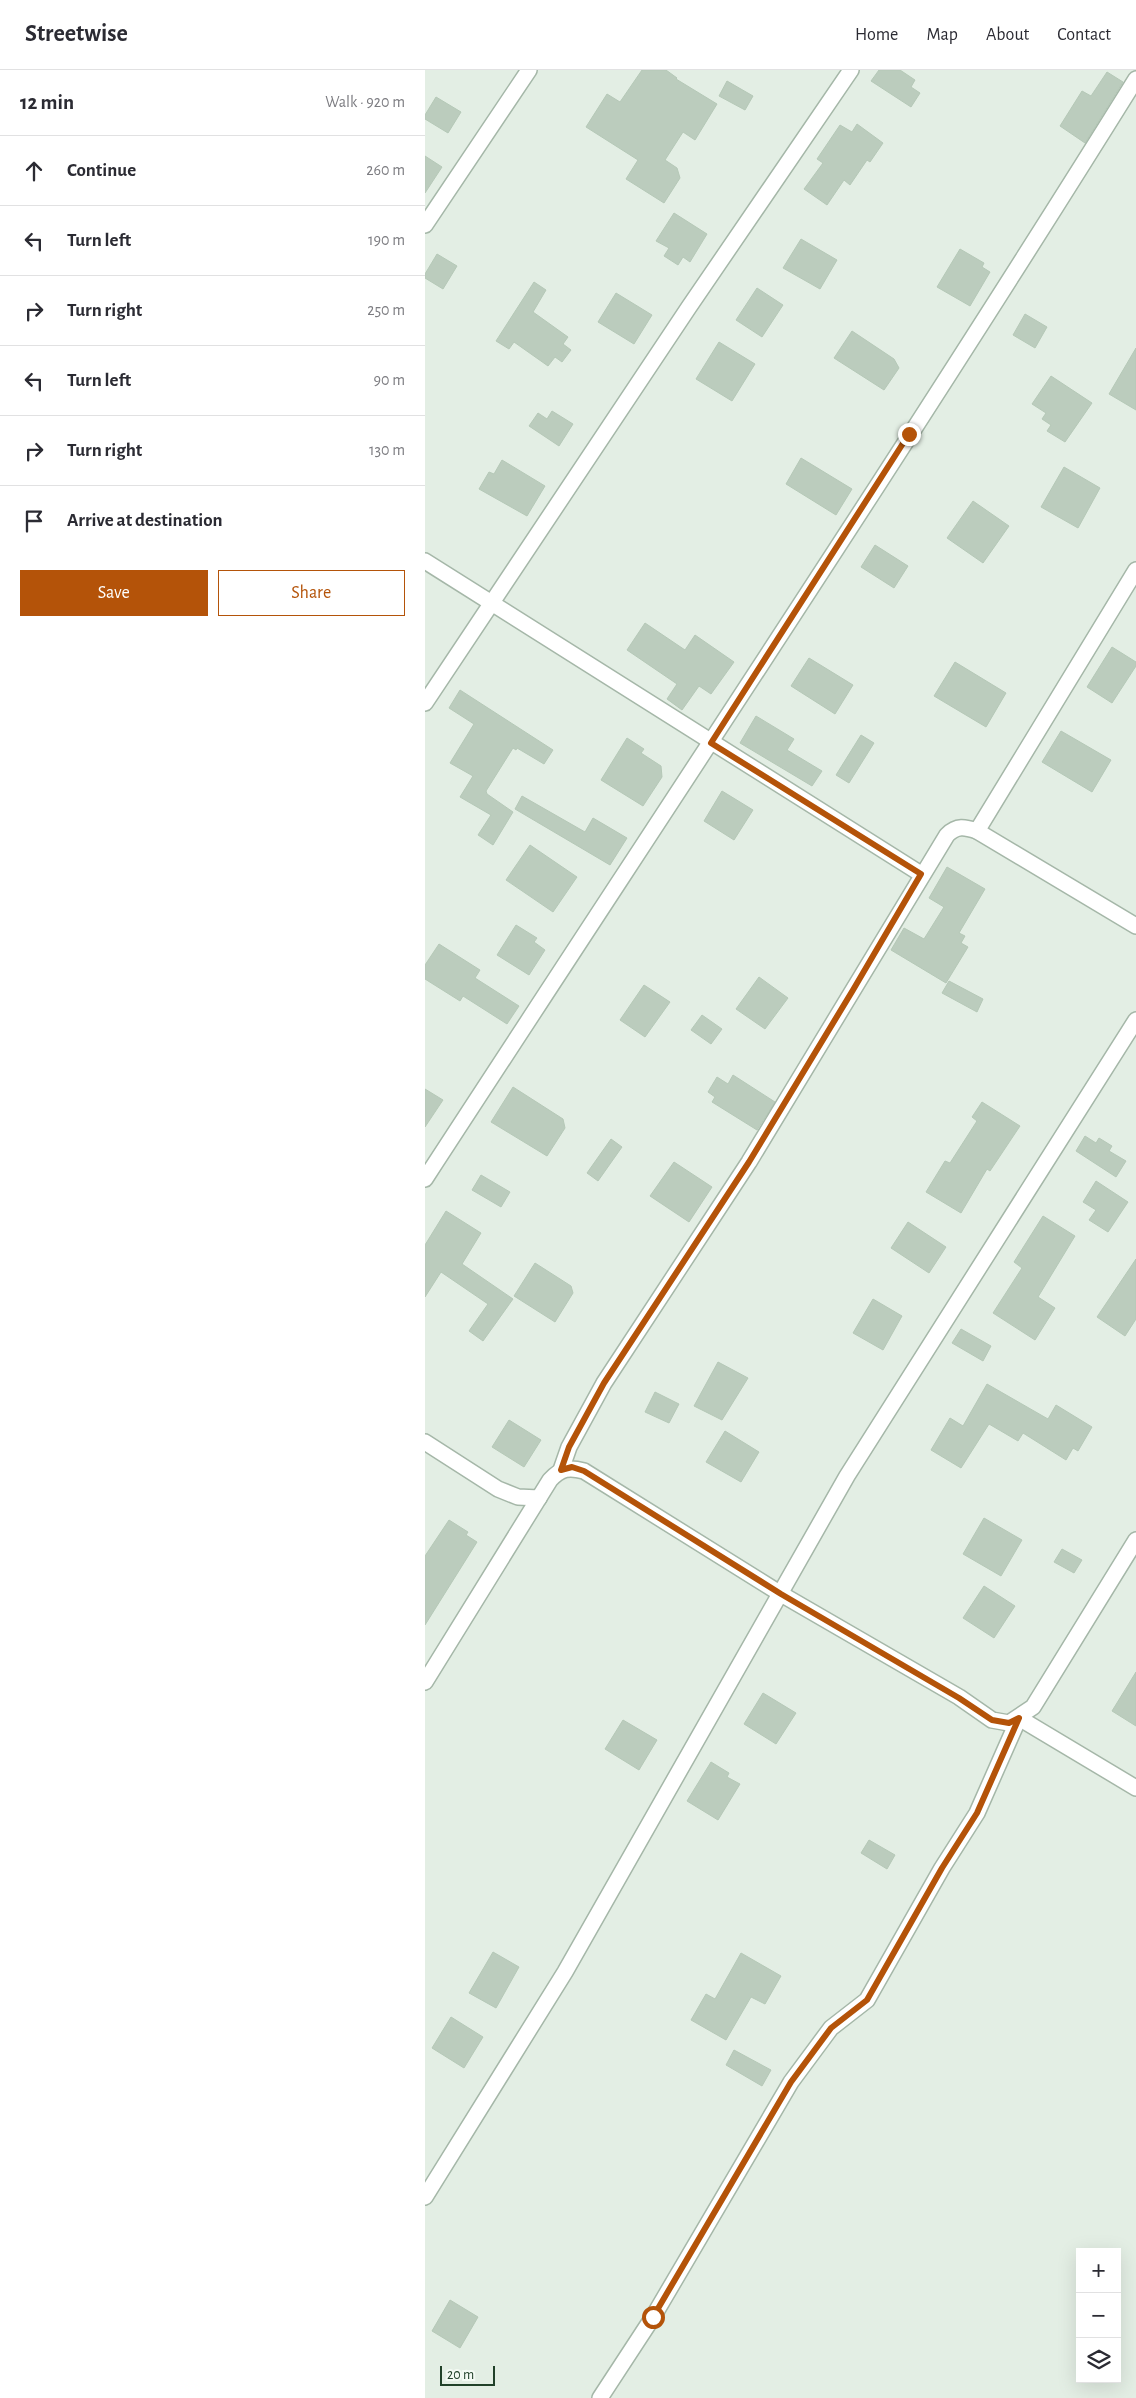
<!DOCTYPE html>
<meta charset="utf-8">
<style>
:root{--surface:#fff;--page:#f2f2f3;--text:#2b2b33;--muted:#7c7c81;--line:#e1e1e2;--accent:#b45309}
body{margin:0;font-family:"Alegreya Sans",sans-serif;background:var(--page);color:var(--text)}
.controls{position:absolute;right:15px;bottom:15px;display:grid;overflow:hidden;border-radius:0px;box-shadow:0 5px 20px #0002}
.controls button{width:45px;height:45px;display:grid;place-items:center;padding:0;border:0;border-bottom:1px solid var(--line);background:var(--surface);color:var(--text);font:25px sans-serif}
.scale{position:absolute;left:15px;bottom:12px;width:55px;box-sizing:border-box;padding-left:5px;border:2px solid #214129;border-top:0;font-size:14px;line-height:18px;white-space:nowrap;color:#214129;-webkit-text-stroke:4px #f4faf4;paint-order:stroke}
.stop{position:absolute;width:15px;height:15px;margin:-11px;border:4px solid #b45309;border-radius:50%;background:#fff}
.stop.end{background:#b45309;border-color:#fff;box-shadow:0 1px 5px #0008}
.list{margin:0;padding:0;list-style:none}
h2{display:flex;justify-content:space-between;align-items:center;height:65px;margin:0;padding:0 20px;font-size:21px}
h2 small{font-size:16px;font-weight:400;color:var(--muted)}
.list li{display:grid;grid-template-columns:32px 1fr auto;gap:15px;align-items:center;box-sizing:border-box;height:70px;padding:0 20px;border-top:1px solid var(--line)}
.list b{display:block;font-size:19px;white-space:nowrap}
.list em{font-size:16px;font-style:normal;color:var(--muted)}
.actions{display:flex;gap:10px;padding:15px 20px}
.actions a{flex:1;padding:11px 0;border:1px solid var(--accent);border-radius:0px;text-align:center;font-size:18px;color:var(--accent)}
.actions .main{background:var(--accent);color:#fff}
.icon{flex:none;width:28px;height:28px;fill:none;stroke:currentColor;stroke-width:2;stroke-linecap:round;stroke-linejoin:round}
.map{position:relative;flex:none;width:711px;height:2328px;overflow:hidden}
header{display:flex;align-items:center;gap:30px;box-sizing:border-box;height:70px;padding:0 25px;background:var(--surface);border-bottom:1px solid var(--line)}
header strong{font-size:24px}
nav{display:flex;gap:28px;margin-inline-start:auto;font-size:18px}
main{display:flex}
aside{flex:1;background:var(--surface)}
.map>svg:first-child{display:block}
</style>
<header>
<strong>Streetwise</strong>
<nav><a>Home</a><a>Map</a><a>About</a><a>Contact</a></nav>
</header>
<main>
<aside>
<h2>12 min<small>Walk · 920 m</small></h2>
<ul class="list">
<li><svg class="icon" aria-label="ahead" viewBox="0 0 24 24"><path d="M12 20V5M6 11l6-6 6 6"/></svg><div><b>Continue</b></div><em>260 m</em></li>
<li><svg class="icon" aria-label="left" viewBox="0 0 24 24"><path d="M17 20v-9H6M10 6l-5 5 5 5"/></svg><div><b>Turn left</b></div><em>190 m</em></li>
<li><svg class="icon" aria-label="right" viewBox="0 0 24 24"><path d="M7 20v-9h11M14 6l5 5-5 5"/></svg><div><b>Turn right</b></div><em>250 m</em></li>
<li><svg class="icon" aria-label="left" viewBox="0 0 24 24"><path d="M17 20v-9H6M10 6l-5 5 5 5"/></svg><div><b>Turn left</b></div><em>90 m</em></li>
<li><svg class="icon" aria-label="right" viewBox="0 0 24 24"><path d="M7 20v-9h11M14 6l5 5-5 5"/></svg><div><b>Turn right</b></div><em>130 m</em></li>
<li><svg class="icon" aria-label="arrive" viewBox="0 0 24 24"><path d="M6 21V4h12l-3 4 3 4H6"/></svg><div><b>Arrive at destination</b></div></li>
</ul>
<div class="actions"><a class="main">Save</a><a>Share</a></div>
</aside>
<div class="map">
<svg width="711" height="2328" viewBox="0 0 711 2328">
<rect width="100%" height="100%" fill="#e3eee4"/>
<g fill="#bbccbd" stroke="#b5c8b7">
<path d="M217 0H241L252 8 251 9 292 34 270 70 258 62 240 90 252 98 255 108 239 133 201 109 213 90 161 57 182 24 195 32Z"/>
<path d="M454 0H475L490 10 486 17 495 23 486 37 446 11Z"/>
<path d="M682 2 698 12 660 73 635 56 657 21 666 26Z"/>
<path d="M302 11 328 26 320 40 294 26Z"/>
<path d="M11 27 36 42 23 63 0 49V45Z"/>
<path d="M432 54 458 73 445 92 442 90 425 115 419 110 402 135 379 119 398 93 392 89 415 55 427 62Z"/>
<path d="M0 86 17 97 0 123Z"/>
<path d="M249 143 282 164 265 192 258 187 253 195 239 186 244 178 231 171Z"/>
<path d="M376 169 412 190 395 219 358 198Z"/>
<path d="M535 179 559 193 557 197 565 202 545 236 512 217Z"/>
<path d="M12 184 32 196 18 219 0 208V204Z"/>
<path d="M109 212 121 220 108 242 143 267 138 274 146 280 137 292 130 287 123 296 89 272 84 279 71 271Z"/>
<path d="M332 218 358 235 337 267 311 250Z"/>
<path d="M191 223 227 245 209 274 173 252Z"/>
<path d="M600 244 622 257 610 278 588 265Z"/>
<path d="M427 261 469 289 474 298 459 320 409 288Z"/>
<path d="M294 272 330 294 307 331 271 309Z"/>
<path d="M711 278V340L684 324Z"/>
<path d="M626 306 667 333 640 372 622 361 626 355 617 349 621 343 607 334Z"/>
<path d="M127 341 148 354 134 376 104 356 113 343 122 349Z"/>
<path d="M376 388 427 419 411 445 361 414Z"/>
<path d="M77 390 120 416 102 446 54 419 64 402 69 404Z"/>
<path d="M639 397 675 418 653 458 616 437Z"/>
<path d="M548 431 584 456 558 493 522 468Z"/>
<path d="M450 475 483 496 469 518 436 497Z"/>
<path d="M220 553 260 580 270 565 309 592 286 624 274 616 257 640 242 629 252 614 202 580Z"/>
<path d="M687 577 711 592V596L687 633 662 617Z"/>
<path d="M384 588 428 615 410 644 366 616Z"/>
<path d="M530 592 581 623 561 657 509 626Z"/>
<path d="M35 620 128 680 119 694 92 678 91 680 88 678 61 721 62 724 88 742 68 775 53 765 66 745 35 727 48 706 25 693 49 654 24 638Z"/>
<path d="M331 646 369 669 362 680 397 701 387 716 315 673Z"/>
<path d="M636 661 686 690 667 722 617 692Z"/>
<path d="M436 665 449 673 424 713 411 705Z"/>
<path d="M202 668 219 679 216 683 236 696 237 707 218 736 176 710Z"/>
<path d="M297 721 328 740 309 770 279 751Z"/>
<path d="M97 726 160 762 168 748 202 768 185 795 90 739Z"/>
<path d="M105 775 152 807 128 842 81 810Z"/>
<path d="M522 797 560 819 534 863 540 866 536 873 543 877 521 913 466 880 479 858 499 869 519 837 504 828Z"/>
<path d="M91 855 112 868 109 872 120 880 104 905 72 885Z"/>
<path d="M14 874 55 900 50 908 94 936 82 954 38 926 35 931 0 909V895Z"/>
<path d="M334 907 363 928 340 959 311 939Z"/>
<path d="M524 911 558 929 552 942 517 923Z"/>
<path d="M219 915 245 932 220 967 195 950Z"/>
<path d="M277 945 297 959 286 974 266 960Z"/>
<path d="M308 1005 350 1032 332 1060 287 1032 290 1027 283 1022 292 1007 303 1014Z"/>
<path d="M88 1017 138 1049 140 1058 122 1086 66 1052Z"/>
<path d="M0 1019 18 1030 0 1057Z"/>
<path d="M557 1032 595 1056 565 1101 562 1099 536 1143 501 1122 520 1091 525 1093 552 1051 547 1047Z"/>
<path d="M660 1066 671 1073 674 1068 687 1076 684 1081 701 1091 691 1107 651 1081Z"/>
<path d="M186 1069 197 1077 173 1111 162 1103Z"/>
<path d="M249 1092 287 1117 264 1152 225 1126Z"/>
<path d="M56 1105 85 1122 76 1137 47 1120Z"/>
<path d="M671 1111 703 1132 683 1162 664 1150 671 1140 658 1132Z"/>
<path d="M21 1141 56 1163 37 1194 88 1229 58 1271 44 1261 63 1234 16 1202 0 1227V1175Z"/>
<path d="M618 1146 650 1166 613 1227 630 1238 610 1270 568 1243 597 1198 589 1192Z"/>
<path d="M483 1152 521 1177 504 1203 466 1178Z"/>
<path d="M711 1189V1249L700 1266 672 1247Z"/>
<path d="M110 1193 146 1216 148 1223 130 1252 89 1226Z"/>
<path d="M448 1229 477 1246 458 1280 428 1263Z"/>
<path d="M536 1259 566 1276 558 1291 527 1273Z"/>
<path d="M293 1292 323 1308 297 1350 269 1336Z"/>
<path d="M562 1314 623 1349 631 1335 667 1357 653 1381 648 1378 641 1390 598 1363 593 1371 564 1354 536 1398 506 1380 525 1348 538 1356Z"/>
<path d="M230 1322 254 1334 244 1353 220 1342Z"/>
<path d="M84 1350 116 1370 99 1397 67 1377Z"/>
<path d="M300 1361 334 1382 316 1412 281 1392Z"/>
<path d="M559 1448 597 1470 576 1506 538 1484Z"/>
<path d="M24 1450 43 1462 41 1465 52 1472 0 1555V1486Z"/>
<path d="M637 1479 657 1490 649 1503 629 1492Z"/>
<path d="M559 1516 590 1536 569 1568 538 1548Z"/>
<path d="M711 1602V1656L687 1641Z"/>
<path d="M338 1623 371 1643 351 1674 319 1654Z"/>
<path d="M198 1650 232 1670 214 1700 180 1679Z"/>
<path d="M286 1692 304 1703 302 1707 315 1714 293 1750 262 1731Z"/>
<path d="M444 1770 470 1785 462 1799 436 1783Z"/>
<path d="M68 1882 94 1897 71 1938 44 1923Z"/>
<path d="M316 1883 356 1906 340 1934 326 1927 301 1970 266 1950 281 1924 290 1929Z"/>
<path d="M26 1947 58 1967 39 1998 7 1978Z"/>
<path d="M309 1980 346 2000 337 2016 301 1995Z"/>
<path d="M25 2230 53 2247 35 2278 7 2261Z"/>
</g>
<g fill="none" stroke-linecap="round" stroke-linejoin="round">
<defs>
<g id="minor">
<path d="M0 155 104 0"/>
<path d="M0 491 496 804"/>
<path d="M0 633 264 237 426 0"/>
<path d="M552 761 711 500"/>
<path d="M0 1109C238 743 480 380 711 9"/>
<path d="M0 1372 73 1419 93 1427 114 1428"/>
<path d="M136 1400 144 1377 179 1313 324 1092 522 765C532 755 540 757 552 761L711 856"/>
<path d="M0 1612 125 1410C136 1398 144 1397 159 1401L356 1524 534 1627 567 1650 584 1653 608 1637 711 1470"/>
<path d="M594 1648 711 1718"/>
<path d="M0 2127 140 1902 422 1406 711 950"/>
<path d="M175 2328 228 2247 366 2012 406 1958 442 1930 517 1798 552 1743 594 1648"/>
</g>
</defs>
<use href="#minor" stroke="#a5b7a8" stroke-width="18"/>
<use href="#minor" stroke="#fff" stroke-width="15"/>
</g>
<g fill="none" stroke-linecap="round" stroke-linejoin="round">
<path stroke="#b45309" stroke-width="6" d="M228 2247 366 2012 406 1958 442 1930 517 1798 552 1743 594 1648 584 1653 567 1650 534 1628 356 1524 159 1401 147 1397 136 1400 144 1377 179 1313 324 1092 428 920 496 804 286 673 484 364"/>
</g>
</svg>
<div class="controls">
<button>+</button>
<button>−</button>
<button><svg class="icon" aria-label="layers" viewBox="0 0 24 24"><path d="M12 4l9 5-9 5-9-5zM3 14l9 5 9-5"/></svg></button>
</div>
<div class="scale">20 m</div>
<div class="stop" style="left:228px;top:2247px"></div>
<div class="stop end" style="left:484px;top:364px"></div>
</div>
</main>
